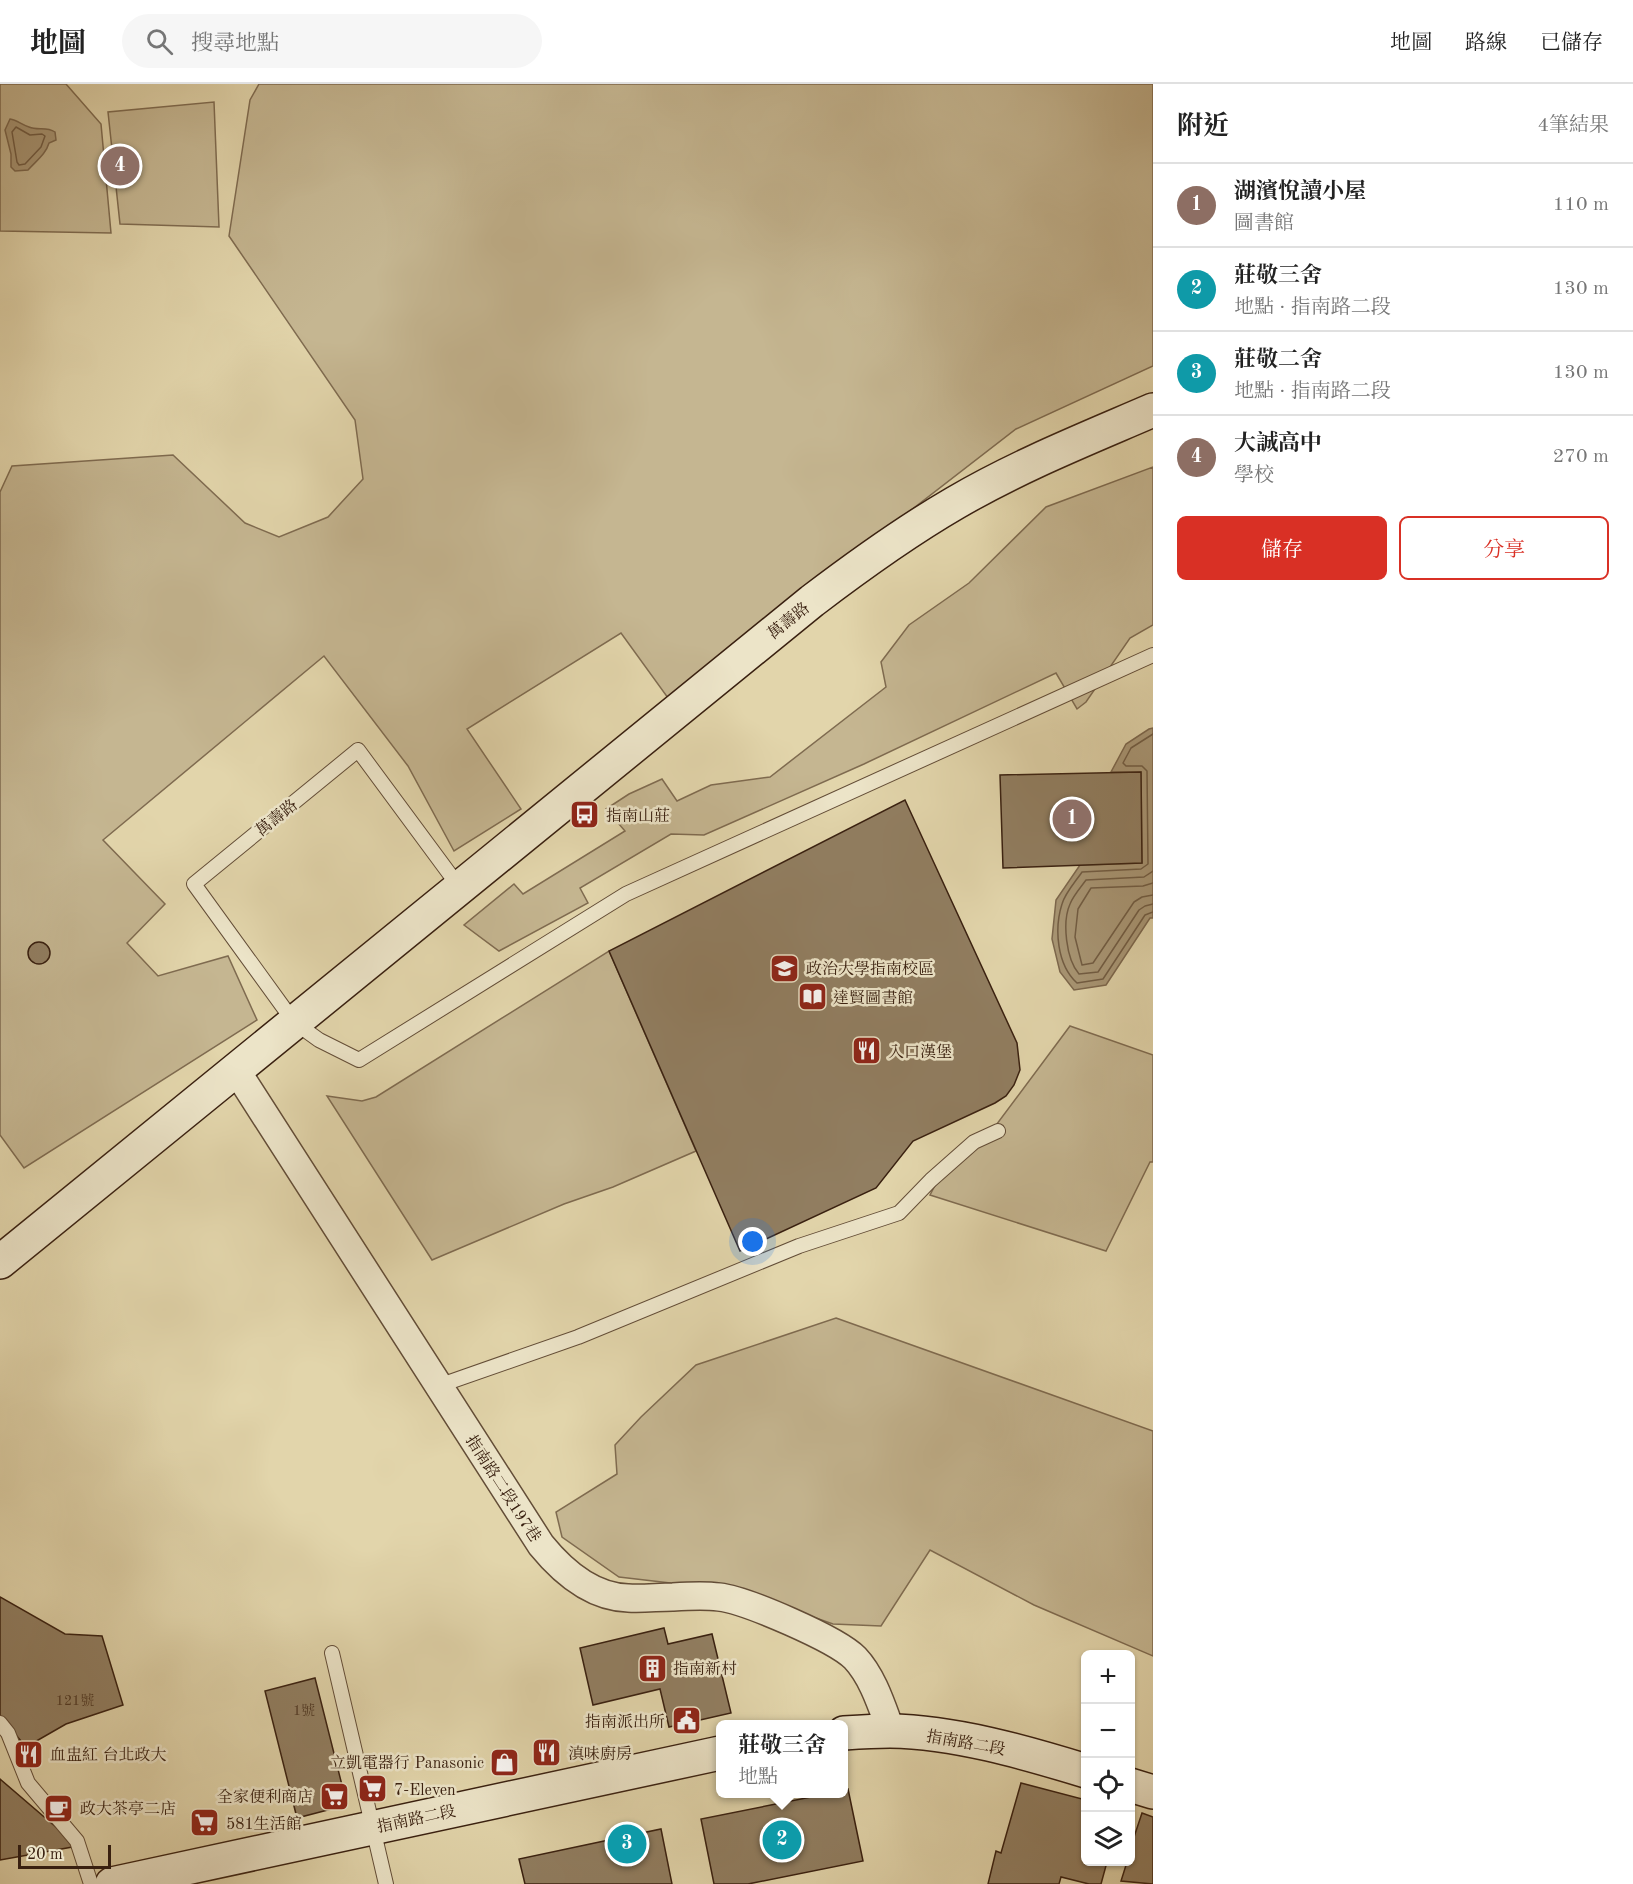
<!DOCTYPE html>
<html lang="zh-TW">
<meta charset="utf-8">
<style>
:root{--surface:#fff;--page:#f6f6f6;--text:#222;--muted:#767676;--line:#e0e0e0;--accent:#d93025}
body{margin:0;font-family:"Old Standard TT","Noto Serif TC",serif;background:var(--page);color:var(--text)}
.controls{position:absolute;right:18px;bottom:18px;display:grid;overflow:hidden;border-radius:9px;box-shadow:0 2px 4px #0004}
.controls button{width:54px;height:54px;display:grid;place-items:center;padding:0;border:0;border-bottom:2px solid var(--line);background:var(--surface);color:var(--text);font:30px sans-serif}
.scale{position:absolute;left:18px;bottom:15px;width:93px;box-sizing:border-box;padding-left:6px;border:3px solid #392010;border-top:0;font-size:16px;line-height:21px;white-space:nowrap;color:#392010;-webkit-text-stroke:4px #ece4c8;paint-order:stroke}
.you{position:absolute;left:753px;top:1158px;width:21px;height:21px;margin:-15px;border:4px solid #fff;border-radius:50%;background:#1a73e8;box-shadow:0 0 0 9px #1a73e833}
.badge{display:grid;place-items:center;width:39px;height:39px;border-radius:50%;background:var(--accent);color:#fff;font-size:20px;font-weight:700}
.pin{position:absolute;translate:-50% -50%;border:3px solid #fff;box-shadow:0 2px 6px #0006}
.popup{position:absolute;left:716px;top:1636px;width:132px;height:78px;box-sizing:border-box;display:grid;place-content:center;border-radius:9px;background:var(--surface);filter:drop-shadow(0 2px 4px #0005);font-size:20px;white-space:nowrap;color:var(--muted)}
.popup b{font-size:22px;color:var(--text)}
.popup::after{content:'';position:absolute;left:50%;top:100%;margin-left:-12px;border:12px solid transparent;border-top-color:var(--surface)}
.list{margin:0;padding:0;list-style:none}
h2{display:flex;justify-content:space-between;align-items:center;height:78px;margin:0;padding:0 24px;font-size:26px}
h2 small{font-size:20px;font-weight:400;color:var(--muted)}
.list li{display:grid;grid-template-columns:39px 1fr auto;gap:18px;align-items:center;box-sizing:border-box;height:84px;padding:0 24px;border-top:2px solid var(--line)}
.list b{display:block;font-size:22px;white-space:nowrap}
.list p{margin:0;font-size:20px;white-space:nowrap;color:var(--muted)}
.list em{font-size:20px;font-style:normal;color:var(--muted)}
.actions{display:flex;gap:12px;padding:18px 24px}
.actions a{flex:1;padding:14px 0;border:2px solid var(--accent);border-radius:9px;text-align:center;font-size:21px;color:var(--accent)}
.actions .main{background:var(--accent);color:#fff}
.icon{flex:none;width:33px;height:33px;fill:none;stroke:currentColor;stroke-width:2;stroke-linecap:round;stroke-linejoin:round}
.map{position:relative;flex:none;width:1153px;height:1800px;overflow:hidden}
header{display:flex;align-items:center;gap:36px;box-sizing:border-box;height:84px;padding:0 30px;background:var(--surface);border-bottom:2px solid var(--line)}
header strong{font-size:28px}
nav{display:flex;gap:33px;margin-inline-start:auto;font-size:21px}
.search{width:420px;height:54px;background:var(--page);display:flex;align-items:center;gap:15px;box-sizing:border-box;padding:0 21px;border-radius:33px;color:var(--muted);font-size:22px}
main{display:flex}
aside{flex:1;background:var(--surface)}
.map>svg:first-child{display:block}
</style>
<header>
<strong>地圖</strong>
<div class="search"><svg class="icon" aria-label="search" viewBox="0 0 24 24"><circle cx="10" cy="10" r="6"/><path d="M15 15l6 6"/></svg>搜尋地點</div>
<nav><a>地圖</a><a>路線</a><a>已儲存</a></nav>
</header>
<main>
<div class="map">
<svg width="1153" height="1800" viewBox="0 0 1153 1800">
<rect width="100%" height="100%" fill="#e2d5ab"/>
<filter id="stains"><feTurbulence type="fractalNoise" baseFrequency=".00333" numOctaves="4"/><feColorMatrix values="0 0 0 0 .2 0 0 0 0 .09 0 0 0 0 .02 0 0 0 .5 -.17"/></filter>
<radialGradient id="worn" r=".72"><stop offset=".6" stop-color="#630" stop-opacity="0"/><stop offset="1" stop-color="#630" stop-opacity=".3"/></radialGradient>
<g fill="#c5b691" stroke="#7f6b50" stroke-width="1.5">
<path d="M0 0H66L101 40 111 149 0 147Z"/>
<path d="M259 0H1153V282L1016 345 668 614 621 549 467 645 521 725 454 767 408 682 324 572 103 756 165 820 127 859 158 892 228 872 257 936 24 1084 0 1051V408L12 382 173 371 245 439 279 453 328 433 363 395 355 336 229 152 250 16Z"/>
<path d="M214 18 219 143 120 140 108 28Z"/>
<path d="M1153 383V541L1130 554 1086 618 1077 625 1056 589 864 680 704 751 671 750 580 804 588 819 499 867 464 841 514 800 523 810 625 747 606 725 629 710 662 695 677 717 711 701 770 693 886 603 881 578 909 541 969 499 1046 423Z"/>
<path d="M609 867 696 1067 613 1103 564 1120 432 1176 327 1012 362 1017 376 1013Z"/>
<path d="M1070 942 1153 971V1078H1150L1106 1167 930 1111 949 1075 982 1060Z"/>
<path d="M836 1234 1153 1347V1572L1034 1521 930 1466 881 1542 833 1540 739 1507 619 1493 562 1453 556 1428 617 1390 615 1361 641 1333 696 1281Z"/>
</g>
<g fill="#a99776" stroke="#7c674d" stroke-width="1.5">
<path d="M10 35C17 36 22 41 29 43 38 47 46 42 55 48L56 56 49 59C46 70 36 77 28 86L15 87 11 83V70L5 46Z"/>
<path d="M1153 644V834H1150L1106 901 1074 906 1060 888 1052 855 1056 816 1080 781 1142 779 1141 688H1111L1126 660 1149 645Z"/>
</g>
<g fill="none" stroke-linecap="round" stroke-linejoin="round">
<g stroke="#715c43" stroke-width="1.5">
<path d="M16 43 30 51 42 50 45 52 41 63 25 80 19 81 17 78 12 48Z"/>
<path d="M1153 650 1131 664 1123 679 1126 682H1142L1147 687 1148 780 1141 785 1082 788C1076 797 1065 809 1062 820 1054 845 1057 881 1077 899L1103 895 1145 831 1153 828"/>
<path d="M1153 787 1144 793 1086 796C1081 803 1073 812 1070 820 1062 838 1066 875 1079 890L1098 888 1139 826 1145 822 1153 820"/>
<path d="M1153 799 1143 802 1091 804 1078 825 1075 853 1082 881 1093 879 1134 818 1142 813 1153 811"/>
</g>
</g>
<g fill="#917e61" stroke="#392010" stroke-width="1.5">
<path d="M1141 688 1142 779 1003 784 1000 691Z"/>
<path d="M905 716 1017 959 1020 986 1014 1001 1006 1012 995 1019 913 1057 876 1104 740 1167 609 867Z"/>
<circle cx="39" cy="869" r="11"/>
<path d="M0 1513 65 1550 102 1552 123 1621 66 1640 26 1663 0 1632Z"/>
<path d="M664 1544 668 1560 712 1550 731 1629 669 1643 660 1605 593 1621 580 1564Z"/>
<path d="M315 1594 347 1721 297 1734 265 1607Z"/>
<path d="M0 1695 78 1762 0 1776Z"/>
<path d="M1021 1699 1086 1716V1778H1107L1101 1800H1089L1061 1793 1059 1800H988L996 1767 1001 1769Z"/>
<path d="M848 1705 863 1777 748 1800H714L701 1735 826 1710H844V1706Z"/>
<path d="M1142 1729 1153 1733V1800L1121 1797 1127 1778H1130V1765Z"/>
<path d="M661 1745 672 1800H525L519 1775Z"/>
</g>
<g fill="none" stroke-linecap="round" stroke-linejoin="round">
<defs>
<g id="lane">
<path d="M460 804 358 666 194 800 294 938 319 956 359 976 626 810 1153 571"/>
<path d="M438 1302 578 1253 799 1162 899 1129 931 1096 974 1058 998 1047"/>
<path d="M332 1569 386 1800"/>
<path d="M0 1639 8 1649 28 1699 77 1757 91 1800"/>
</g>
<path id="street" d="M236 986 541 1461C563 1488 592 1513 628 1514 643 1515 658 1513 673 1513 688 1512 704 1511 719 1513 746 1516 836 1555 855 1574 873 1593 882 1623 891 1647"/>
<g id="secondary">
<path d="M0 1178 812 517C858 482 905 448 955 419 1018 382 1086 355 1153 326"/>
<path d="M844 1649C859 1648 875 1647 890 1647 955 1648 1024 1668 1086 1687"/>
<path d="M1130 1701 1153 1708"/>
<path d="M112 1800 720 1669"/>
</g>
</defs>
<use href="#lane" stroke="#634d37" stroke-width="16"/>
<use href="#street" stroke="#634d37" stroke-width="30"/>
<use href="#secondary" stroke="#392010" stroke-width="36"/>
<use href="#lane" stroke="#ece4c8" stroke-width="14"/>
<use href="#street" stroke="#ece4c8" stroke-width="27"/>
<use href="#secondary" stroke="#ece4c8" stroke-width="33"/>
</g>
<defs>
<symbol id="bus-square" viewBox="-11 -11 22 22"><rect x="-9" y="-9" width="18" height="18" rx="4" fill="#8f2418" stroke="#ece4c8"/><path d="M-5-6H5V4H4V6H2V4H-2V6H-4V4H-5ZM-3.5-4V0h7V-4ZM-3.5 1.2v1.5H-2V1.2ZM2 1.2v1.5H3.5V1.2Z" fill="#fff"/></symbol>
<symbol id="university-square" viewBox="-11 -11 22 22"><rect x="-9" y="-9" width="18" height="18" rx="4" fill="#8f2418" stroke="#ece4c8"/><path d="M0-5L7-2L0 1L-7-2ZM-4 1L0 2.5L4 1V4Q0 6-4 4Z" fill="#fff"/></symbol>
<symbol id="library-square" viewBox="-11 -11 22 22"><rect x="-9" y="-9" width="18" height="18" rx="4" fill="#8f2418" stroke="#ece4c8"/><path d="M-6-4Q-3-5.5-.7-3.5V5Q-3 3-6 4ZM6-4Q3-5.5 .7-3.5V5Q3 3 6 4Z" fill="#fff"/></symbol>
<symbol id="restaurant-square" viewBox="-11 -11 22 22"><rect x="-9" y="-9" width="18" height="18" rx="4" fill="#8f2418" stroke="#ece4c8"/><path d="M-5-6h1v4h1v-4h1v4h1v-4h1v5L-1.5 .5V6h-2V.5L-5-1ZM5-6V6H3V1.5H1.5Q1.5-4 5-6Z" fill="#fff"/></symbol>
<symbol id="building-square" viewBox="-11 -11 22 22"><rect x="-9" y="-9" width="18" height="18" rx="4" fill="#8f2418" stroke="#ece4c8"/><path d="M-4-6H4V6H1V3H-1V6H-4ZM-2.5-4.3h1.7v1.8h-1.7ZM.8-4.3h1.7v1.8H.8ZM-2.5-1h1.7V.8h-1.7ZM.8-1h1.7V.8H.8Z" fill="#fff"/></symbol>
<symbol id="civic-square" viewBox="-11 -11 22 22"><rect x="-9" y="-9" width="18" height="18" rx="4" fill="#8f2418" stroke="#ece4c8"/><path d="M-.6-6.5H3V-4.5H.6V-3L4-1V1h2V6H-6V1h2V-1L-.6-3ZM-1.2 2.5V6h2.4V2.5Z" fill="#fff"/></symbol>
<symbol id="shop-square" viewBox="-11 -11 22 22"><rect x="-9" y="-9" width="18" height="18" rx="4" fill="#8f2418" stroke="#ece4c8"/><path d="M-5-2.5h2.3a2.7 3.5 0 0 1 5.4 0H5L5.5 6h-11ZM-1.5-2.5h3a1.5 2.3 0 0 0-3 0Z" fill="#fff"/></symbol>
<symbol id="supermarket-square" viewBox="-11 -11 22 22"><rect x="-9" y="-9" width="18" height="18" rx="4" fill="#8f2418" stroke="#ece4c8"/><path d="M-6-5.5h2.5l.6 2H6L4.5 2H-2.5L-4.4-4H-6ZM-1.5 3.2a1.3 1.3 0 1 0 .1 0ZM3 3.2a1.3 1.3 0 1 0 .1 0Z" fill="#fff"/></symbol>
<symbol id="cafe-square" viewBox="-11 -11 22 22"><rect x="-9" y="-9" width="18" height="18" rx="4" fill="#8f2418" stroke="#ece4c8"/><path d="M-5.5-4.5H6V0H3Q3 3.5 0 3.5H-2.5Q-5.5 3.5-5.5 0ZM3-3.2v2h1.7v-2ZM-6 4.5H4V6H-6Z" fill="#fff"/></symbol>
</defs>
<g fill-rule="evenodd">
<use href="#bus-square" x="568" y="714" width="33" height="33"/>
<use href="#university-square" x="768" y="868" width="33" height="33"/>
<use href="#library-square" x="796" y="896" width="33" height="33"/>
<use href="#restaurant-square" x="850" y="950" width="33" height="33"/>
<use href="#building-square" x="636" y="1568" width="33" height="33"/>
<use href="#civic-square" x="670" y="1620" width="33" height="33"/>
<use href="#restaurant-square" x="530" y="1652" width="33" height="33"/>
<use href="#restaurant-square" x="12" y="1654" width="33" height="33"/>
<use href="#shop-square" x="488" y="1662" width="33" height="33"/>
<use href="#supermarket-square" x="356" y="1688" width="33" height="33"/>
<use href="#supermarket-square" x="318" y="1696" width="33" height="33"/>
<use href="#cafe-square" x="42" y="1708" width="33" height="33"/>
<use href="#supermarket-square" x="188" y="1722" width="33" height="33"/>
</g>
<g text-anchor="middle" stroke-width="5" stroke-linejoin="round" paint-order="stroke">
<g font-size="14" fill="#4f3824">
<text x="75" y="1621">121號</text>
<text x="304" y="1631">1號</text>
</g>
<g font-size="16" fill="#392010" stroke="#ece4c8">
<text transform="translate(788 536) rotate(-39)" y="6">萬壽路</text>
<text transform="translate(276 733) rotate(-39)" y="6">萬壽路</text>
<text transform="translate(504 1404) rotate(57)" y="6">指南路二段197巷</text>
<text transform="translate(966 1658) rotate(10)" y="6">指南路二段</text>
<text transform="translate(416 1734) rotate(-12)" y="6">指南路二段</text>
</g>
<g font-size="16" fill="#392010" stroke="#ece4c8" text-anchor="start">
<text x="606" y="737">指南山莊</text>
<text x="806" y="890">政治大學指南校區</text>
<text x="833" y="919">達賢圖書館</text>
<text x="888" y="973">入口漢堡</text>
<text x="673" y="1590">指南新村</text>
<text x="665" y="1643" text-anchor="end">指南派出所</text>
<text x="568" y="1675">滇味廚房</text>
<text x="50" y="1676">血盅紅 台北政大</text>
<text x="484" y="1684" text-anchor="end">立凱電器行 Panasonic</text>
<text x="394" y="1711">7-Eleven</text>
<text x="313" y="1718" text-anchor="end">全家便利商店</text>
<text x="80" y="1730">政大茶亭二店</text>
<text x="226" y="1745">581生活館</text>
</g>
</g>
<rect width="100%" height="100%" filter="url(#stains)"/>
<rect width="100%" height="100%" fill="url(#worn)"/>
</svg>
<div class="controls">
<button>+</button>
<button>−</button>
<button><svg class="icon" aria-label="locate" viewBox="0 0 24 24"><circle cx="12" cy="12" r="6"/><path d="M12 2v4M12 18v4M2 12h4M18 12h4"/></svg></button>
<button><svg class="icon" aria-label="layers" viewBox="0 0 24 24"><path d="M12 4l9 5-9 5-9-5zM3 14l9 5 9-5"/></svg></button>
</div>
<div class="scale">20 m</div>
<div class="you"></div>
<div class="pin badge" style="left:1072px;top:735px;background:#8d6e63">1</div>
<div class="pin badge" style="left:782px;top:1756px;background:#0f9aa8">2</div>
<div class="popup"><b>莊敬三舍</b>地點</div>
<div class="pin badge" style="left:627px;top:1760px;background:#0f9aa8">3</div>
<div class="pin badge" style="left:120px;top:82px;background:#8d6e63">4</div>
</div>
<aside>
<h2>附近<small>4筆結果</small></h2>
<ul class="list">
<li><span class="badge" style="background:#8d6e63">1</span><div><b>湖濱悅讀小屋</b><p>圖書館</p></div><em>110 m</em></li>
<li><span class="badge" style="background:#0f9aa8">2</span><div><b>莊敬三舍</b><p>地點 · 指南路二段</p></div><em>130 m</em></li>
<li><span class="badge" style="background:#0f9aa8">3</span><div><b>莊敬二舍</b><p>地點 · 指南路二段</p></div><em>130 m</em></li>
<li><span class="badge" style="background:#8d6e63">4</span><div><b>大誠高中</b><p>學校</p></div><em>270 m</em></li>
</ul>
<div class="actions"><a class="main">儲存</a><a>分享</a></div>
</aside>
</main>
